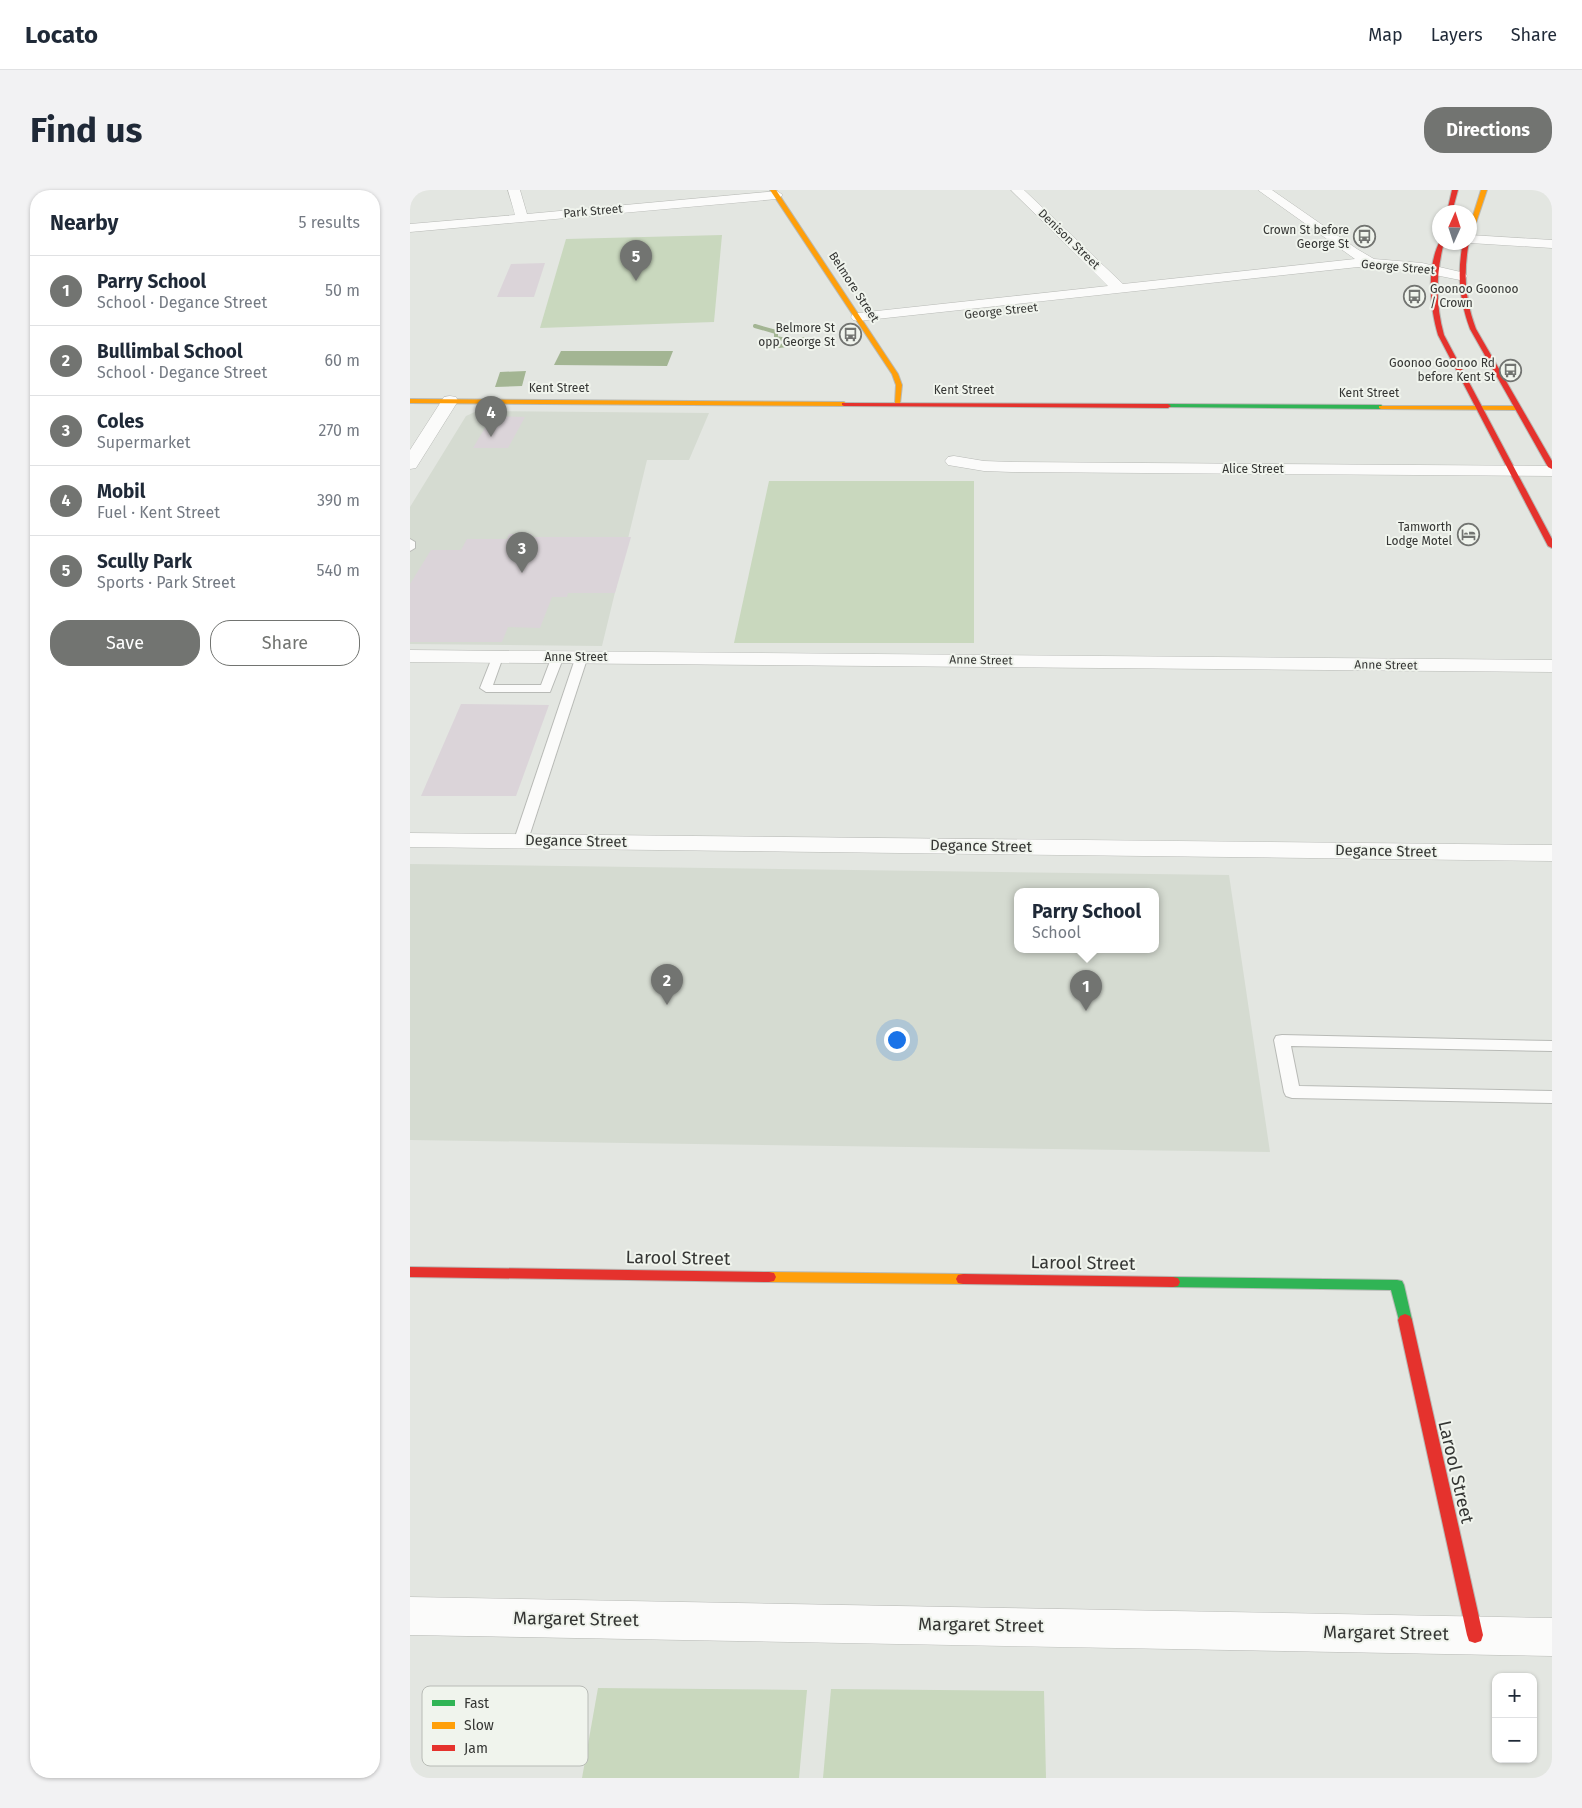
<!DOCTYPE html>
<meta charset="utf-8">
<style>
:root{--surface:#fff;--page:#f2f2f3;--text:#1f2937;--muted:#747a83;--line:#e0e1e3;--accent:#727471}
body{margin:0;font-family:"Fira Sans",sans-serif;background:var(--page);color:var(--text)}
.controls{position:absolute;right:15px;bottom:15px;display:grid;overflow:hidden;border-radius:10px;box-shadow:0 1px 4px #0004}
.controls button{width:45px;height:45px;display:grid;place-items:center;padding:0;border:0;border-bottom:1px solid var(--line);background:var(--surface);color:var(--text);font:25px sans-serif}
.compass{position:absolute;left:1022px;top:15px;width:45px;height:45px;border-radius:50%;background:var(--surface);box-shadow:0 1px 4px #0004;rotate:3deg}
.you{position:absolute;left:486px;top:849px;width:18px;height:18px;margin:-12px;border:4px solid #fff;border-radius:50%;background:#1a73e8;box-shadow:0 0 0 8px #1a73e833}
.badge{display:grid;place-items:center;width:32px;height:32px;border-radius:50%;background:var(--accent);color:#fff;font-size:16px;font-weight:700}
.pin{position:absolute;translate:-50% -41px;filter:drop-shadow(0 1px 2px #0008)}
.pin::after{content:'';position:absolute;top:26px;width:18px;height:15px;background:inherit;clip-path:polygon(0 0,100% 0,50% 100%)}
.popup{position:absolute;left:604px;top:698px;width:145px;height:65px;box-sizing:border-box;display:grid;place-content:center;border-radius:10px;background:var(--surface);filter:drop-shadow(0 1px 4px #0005);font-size:16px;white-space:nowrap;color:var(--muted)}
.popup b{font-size:19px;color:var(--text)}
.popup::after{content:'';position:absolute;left:50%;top:100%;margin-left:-10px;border:10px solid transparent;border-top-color:var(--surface)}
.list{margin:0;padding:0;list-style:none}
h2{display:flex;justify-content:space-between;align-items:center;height:65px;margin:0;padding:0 20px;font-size:21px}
h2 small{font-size:16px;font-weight:400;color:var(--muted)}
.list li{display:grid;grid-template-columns:32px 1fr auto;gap:15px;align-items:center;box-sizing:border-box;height:70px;padding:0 20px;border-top:1px solid var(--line)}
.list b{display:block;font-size:19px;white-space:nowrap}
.list p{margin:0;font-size:16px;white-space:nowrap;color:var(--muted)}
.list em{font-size:16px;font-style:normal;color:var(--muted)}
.actions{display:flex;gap:10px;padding:15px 20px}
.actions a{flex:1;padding:11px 0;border:1px solid var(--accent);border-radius:20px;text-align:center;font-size:18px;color:var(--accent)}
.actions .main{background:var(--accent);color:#fff}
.map{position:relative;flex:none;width:1142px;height:1588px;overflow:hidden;border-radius:20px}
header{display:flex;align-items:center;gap:30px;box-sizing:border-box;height:70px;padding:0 25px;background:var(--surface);border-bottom:1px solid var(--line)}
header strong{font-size:24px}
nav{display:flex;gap:28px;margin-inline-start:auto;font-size:18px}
.intro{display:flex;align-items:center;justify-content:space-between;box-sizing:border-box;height:120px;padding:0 30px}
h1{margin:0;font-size:35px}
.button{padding:12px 22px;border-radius:20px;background:var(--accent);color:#fff;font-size:18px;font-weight:700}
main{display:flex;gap:30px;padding:0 30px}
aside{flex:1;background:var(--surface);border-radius:20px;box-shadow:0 1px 4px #0004}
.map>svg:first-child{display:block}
</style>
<header>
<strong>Locato</strong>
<nav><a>Map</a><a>Layers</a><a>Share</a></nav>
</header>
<div class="intro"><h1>Find us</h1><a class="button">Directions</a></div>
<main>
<aside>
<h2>Nearby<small>5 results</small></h2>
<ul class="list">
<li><span class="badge">1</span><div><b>Parry School</b><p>School · Degance Street</p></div><em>50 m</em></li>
<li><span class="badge">2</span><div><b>Bullimbal School</b><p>School · Degance Street</p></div><em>60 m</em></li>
<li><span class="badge">3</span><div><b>Coles</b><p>Supermarket</p></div><em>270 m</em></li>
<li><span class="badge">4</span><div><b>Mobil</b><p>Fuel · Kent Street</p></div><em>390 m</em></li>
<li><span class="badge">5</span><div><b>Scully Park</b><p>Sports · Park Street</p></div><em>540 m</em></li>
</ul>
<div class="actions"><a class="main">Save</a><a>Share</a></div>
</aside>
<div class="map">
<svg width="1142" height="1588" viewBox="0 0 1142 1588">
<rect width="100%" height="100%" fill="#e3e6e1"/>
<g fill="#d5dbd1" fill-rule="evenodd">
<path d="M67 221 299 223 279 270H237L192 456 0 454V317L56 226Z"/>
<path d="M0 674 819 685 860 962 0 950ZM745 702V760H607V702Z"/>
</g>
<g fill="#c9d8be">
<path d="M312 45 304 132 130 138 156 49Z"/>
<path d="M359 291H564V453H324Z"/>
<path d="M188 1498 397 1500 389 1588H172Z"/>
<path d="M421 1499 634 1501 636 1588H413Z"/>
</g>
<g fill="#a3b593">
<path d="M151 161H263L257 176 144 175Z"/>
<path d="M116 181 112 196 85 197 90 182Z"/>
</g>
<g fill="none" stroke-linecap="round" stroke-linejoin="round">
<g stroke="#a3b593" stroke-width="4">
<path d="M345 136 366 142V148L387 152"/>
<path d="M393 149 399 151 393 153 387 152Z"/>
<path d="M369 156 385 154 387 152"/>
</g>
</g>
<g fill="#dbd4d9">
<path d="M135 73 124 107H87L101 74Z"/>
<path d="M82 226 115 227 98 258H63Z"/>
<path d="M99 344H122L121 347H221L205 403H158L157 407H142L130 438 98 437 92 452H0V394L21 360H51L57 349H97Z"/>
<path d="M51 514 139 515 106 606H11Z"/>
</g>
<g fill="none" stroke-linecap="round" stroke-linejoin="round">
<defs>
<g id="lane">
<path d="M0 349 5 352V358L0 361Z"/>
<path d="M148 463 154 466 140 502H76L70 498 83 465H91L93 467 83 495H131L142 466Z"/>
<path d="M172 463 178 466 118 650 116 653H106L104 650 166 466Z"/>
<path d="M872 845 1142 851V861L881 856 889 896 1142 901V913L882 908 876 906 874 902 864 850 866 846Z"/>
</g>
<g id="street">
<path d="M98 0H110L117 24 367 1 373 5 367 9 0 42V34L105 25Z"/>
<path d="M601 0H614L713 94 945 69 848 0H862L947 59 964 69 1012 73 1055 83 1057 86 1055 89 1050 90 1000 80 948 77 448 131 443 130 441 127 443 124 448 123 698 96Z"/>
<path d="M1060 45 1142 50V58L1060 53 1058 52H1060Z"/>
<path d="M40 206 46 207 48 211 6 278 0 279V260L34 207Z"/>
<path d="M544 266 574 271 602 272 1142 276V286L602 282 574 281 538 275 535 271 538 267Z"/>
<path d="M0 460 1142 470V482L0 472Z"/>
<path d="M0 643 1142 655V671L0 657Z"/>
<path d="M0 1407 1142 1428V1466L0 1445Z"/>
</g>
<g id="fast">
<path d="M758 214 971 215 974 217 971 219 756 217 755 216Z"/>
<path d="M763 1087 987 1090 992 1091 994 1095 1002 1130 1000 1134 995 1136 990 1134 981 1100 763 1097 758 1096 756 1092 758 1088Z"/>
</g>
<g id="slow">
<path d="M360 0H366L488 184 492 195 490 214 485 213 486 195 482 184Z"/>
<path d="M1071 0H1077L1063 42 1060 44V35Z"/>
<path d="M0 209 434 212 437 214 434 216 0 213Z"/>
<path d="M969 216H1108L1111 218 1108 220 971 219 969 218Z"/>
<path d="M359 1082 553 1084 558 1085 560 1089 558 1093 553 1094 359 1092 354 1091 352 1087 354 1083Z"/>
</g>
<g id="jam">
<path d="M1042 0H1048L1042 22H1037Z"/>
<path d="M1030 51V52H1034C1026 84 1025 113 1034 145L1142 349V358L1138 356 1028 145C1020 118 1016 77 1030 51Z"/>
<path d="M1053 52H1059C1053 83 1055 110 1066 139L1142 271V279L1138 277 1060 139C1049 109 1047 83 1053 52Z"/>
<path d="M432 213 758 214 761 216 758 218 434 216 432 215Z"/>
<path d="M0 1077 359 1082 364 1083 366 1087 364 1091 359 1092 0 1087Z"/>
<path d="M553 1084 763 1087 768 1088 770 1092 768 1096 763 1097 553 1094 548 1093 546 1089 548 1085Z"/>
<path d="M995 1124 1000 1126 1002 1130 1073 1445 1071 1451 1065 1453 1059 1451 1057 1445 988 1130 990 1126Z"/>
</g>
</defs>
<use href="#lane" stroke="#b8bab6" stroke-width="2"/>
<use href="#street" stroke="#b8bab6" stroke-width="1"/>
<use href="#fast" stroke="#b8bab6" stroke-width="2"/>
<use href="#slow" stroke="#b8bab6" stroke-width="2"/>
<use href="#jam" stroke="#b8bab6" stroke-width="2"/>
<use href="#lane" fill="#fbfbfa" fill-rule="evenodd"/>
<use href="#street" fill="#fbfbfa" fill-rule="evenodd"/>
<use href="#fast" fill="#30b455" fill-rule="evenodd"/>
<use href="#slow" fill="#ff9f0a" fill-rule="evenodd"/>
<use href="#jam" fill="#e5322d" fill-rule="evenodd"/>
</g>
<defs>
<symbol id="bus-ring" viewBox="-11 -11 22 22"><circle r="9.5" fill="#f0f4ed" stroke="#727471" stroke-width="1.5"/><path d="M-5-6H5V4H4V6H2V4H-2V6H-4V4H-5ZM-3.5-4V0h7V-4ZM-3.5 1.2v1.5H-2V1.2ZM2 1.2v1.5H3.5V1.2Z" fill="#727471"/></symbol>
<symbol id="hotel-ring" viewBox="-11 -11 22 22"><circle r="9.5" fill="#f0f4ed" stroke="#727471" stroke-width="1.5"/><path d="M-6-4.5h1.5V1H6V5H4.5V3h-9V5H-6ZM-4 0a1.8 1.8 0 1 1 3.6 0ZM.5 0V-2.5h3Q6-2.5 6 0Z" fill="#727471"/></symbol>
</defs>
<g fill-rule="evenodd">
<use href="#bus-ring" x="942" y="34" width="25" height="25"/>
<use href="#bus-ring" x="992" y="94" width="25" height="25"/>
<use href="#bus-ring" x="428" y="132" width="25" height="25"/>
<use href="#bus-ring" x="1088" y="168" width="25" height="25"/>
<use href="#hotel-ring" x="1046" y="332" width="25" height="25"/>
</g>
<g text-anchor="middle" stroke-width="4" stroke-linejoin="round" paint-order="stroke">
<g font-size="12" fill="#353634" stroke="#f0f4ed">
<text transform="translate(183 21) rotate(-5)" y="4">Park Street</text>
<text transform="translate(659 49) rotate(44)" y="4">Denison Street</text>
<text transform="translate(988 77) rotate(5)" y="4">George Street</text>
<text transform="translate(444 97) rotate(57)" y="4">Belmore Street</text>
<text transform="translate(591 121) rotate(-6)" y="4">George Street</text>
<text x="149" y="202">Kent Street</text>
<text x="554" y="204">Kent Street</text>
<text x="959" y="207">Kent Street</text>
<text x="843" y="283">Alice Street</text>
<text x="166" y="471">Anne Street</text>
<text transform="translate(571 470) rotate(1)" y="4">Anne Street</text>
<text transform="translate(976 475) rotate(1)" y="4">Anne Street</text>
</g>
<g font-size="12" fill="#353634" stroke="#f0f4ed" text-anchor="end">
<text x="939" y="44">Crown St before<tspan x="939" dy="14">George St</tspan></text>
<text x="1020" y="103" text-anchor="start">Goonoo Goonoo<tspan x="1020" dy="14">/ Crown</tspan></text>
<text x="425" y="142">Belmore St<tspan x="425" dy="14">opp George St</tspan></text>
<text x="1085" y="177">Goonoo Goonoo Rd<tspan x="1085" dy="14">before Kent St</tspan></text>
<text x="1042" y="341">Tamworth<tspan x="1042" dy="14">Lodge Motel</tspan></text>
</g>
<g font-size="15" fill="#353634" stroke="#f0f4ed">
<text transform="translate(166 651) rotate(1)" y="5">Degance Street</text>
<text transform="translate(571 656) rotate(1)" y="5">Degance Street</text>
<text transform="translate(976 661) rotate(1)" y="5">Degance Street</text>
</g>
<g font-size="18" fill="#353634" stroke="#f0f4ed">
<text transform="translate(268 1068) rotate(1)" y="6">Larool Street</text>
<text transform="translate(673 1073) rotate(1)" y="6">Larool Street</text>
<text transform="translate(1046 1282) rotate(77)" y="6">Larool Street</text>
<text transform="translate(166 1429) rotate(1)" y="6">Margaret Street</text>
<text transform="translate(571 1435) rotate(1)" y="6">Margaret Street</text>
<text transform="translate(976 1443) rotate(1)" y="6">Margaret Street</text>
</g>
</g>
<rect x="12" y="1496" width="166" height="80" rx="8" fill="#f0f4ed" stroke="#b8bbb6" stroke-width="1"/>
<rect x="22" y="1510" width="23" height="6" fill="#30b455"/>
<rect x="22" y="1532" width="23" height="7" fill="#ff9f0a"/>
<rect x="22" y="1555" width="23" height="6" fill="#e5322d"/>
<g font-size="14" fill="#353634">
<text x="54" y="1518">Fast</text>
<text x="54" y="1540">Slow</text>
<text x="54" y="1563">Jam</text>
</g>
</svg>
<div class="controls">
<button>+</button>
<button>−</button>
</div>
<svg class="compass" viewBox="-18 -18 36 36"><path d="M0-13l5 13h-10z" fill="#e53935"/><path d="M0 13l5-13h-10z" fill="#747a83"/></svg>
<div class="you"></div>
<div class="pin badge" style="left:676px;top:821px">1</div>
<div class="popup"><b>Parry School</b>School</div>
<div class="pin badge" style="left:257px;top:815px">2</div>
<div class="pin badge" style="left:112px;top:383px">3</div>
<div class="pin badge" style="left:81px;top:247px">4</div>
<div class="pin badge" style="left:226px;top:91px">5</div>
</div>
</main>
